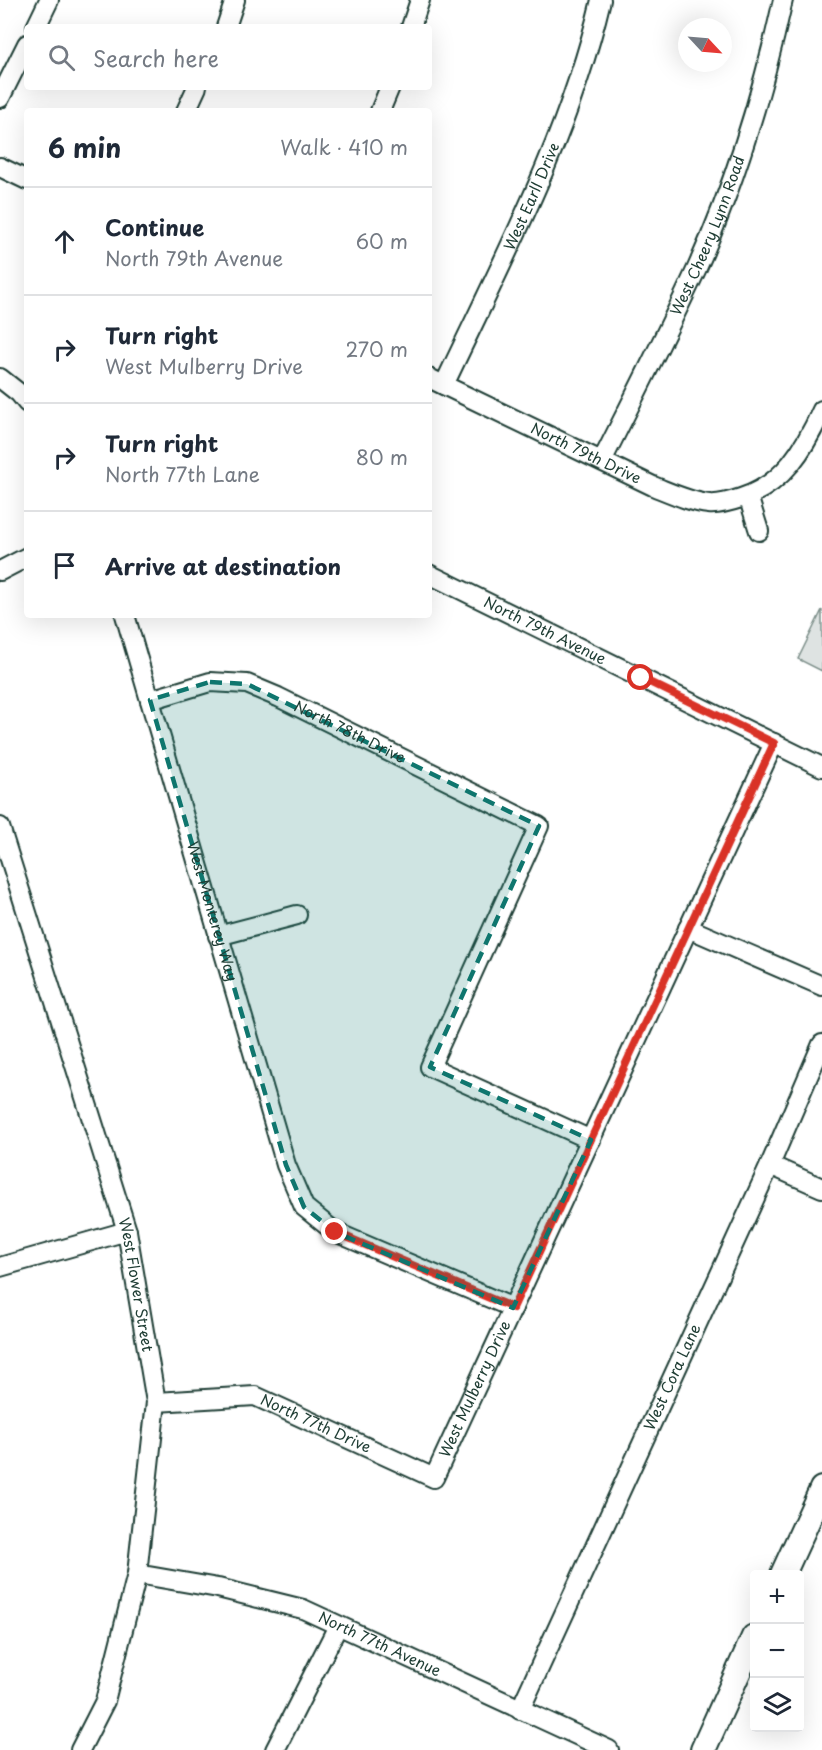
<!DOCTYPE html>
<meta charset="utf-8">
<style>
:root{--surface:#fff;--page:#f2f2f3;--text:#1f2937;--muted:#747a83;--line:#e0e1e3}
body{margin:0;font-family:"Playpen Sans",sans-serif;background:var(--page);color:var(--text)}
.controls{position:absolute;right:18px;bottom:18px;display:grid;overflow:hidden;border-radius:6px;box-shadow:0 6px 24px #0002}
.controls button{width:54px;height:54px;display:grid;place-items:center;padding:0;border:0;border-bottom:2px solid var(--line);background:var(--surface);color:var(--text);font:30px sans-serif}
.compass{position:absolute;left:678px;top:18px;width:54px;height:54px;border-radius:50%;background:var(--surface);box-shadow:0 6px 24px #0002;rotate:116deg}
.stop{position:absolute;width:18px;height:18px;margin:-14px;border:4px solid #d93025;border-radius:50%;background:#fff}
.stop.end{background:#d93025;border-color:#fff;box-shadow:0 2px 6px #0008}
.list{margin:0;padding:0;list-style:none}
h2{display:flex;justify-content:space-between;align-items:center;height:78px;margin:0;padding:0 24px;font-size:26px}
h2 small{font-size:20px;font-weight:400;color:var(--muted)}
.list li{display:grid;grid-template-columns:39px 1fr auto;gap:18px;align-items:center;box-sizing:border-box;height:108px;padding:0 24px;border-top:2px solid var(--line)}
.list b{display:block;font-size:22px;white-space:nowrap}
.list p{margin:0;font-size:20px;white-space:nowrap;color:var(--muted)}
.list em{font-size:20px;font-style:normal;color:var(--muted)}
.icon{flex:none;width:33px;height:33px;fill:none;stroke:currentColor;stroke-width:2;stroke-linecap:round;stroke-linejoin:round}
.map{position:relative;flex:none;width:822px;height:1750px;overflow:hidden}
.search{position:absolute;background:var(--surface);box-shadow:0 6px 24px #0002;left:24px;top:24px;width:408px;height:66px;display:flex;align-items:center;gap:15px;box-sizing:border-box;padding:0 21px;border-radius:6px;color:var(--muted);font-size:22px}
.panel{position:absolute;background:var(--surface);box-shadow:0 6px 24px #0002;left:24px;top:108px;width:408px;height:510px;border-radius:6px}
.map>svg:first-child{display:block}
</style>
<div class="map">
<svg width="822" height="1750" viewBox="0 0 822 1750">
<rect width="100%" height="100%" fill="#fff"/>
<filter id="ink" filterUnits="userSpaceOnUse"><feTurbulence type="fractalNoise" baseFrequency=".0167" numOctaves="2"/><feDisplacementMap in="SourceGraphic" scale="12" xChannelSelector="R" yChannelSelector="G"/><feConvolveMatrix kernelMatrix="1 2 1 2 8 2 1 2 1" color-interpolation-filters="sRGB"/></filter>
<g filter="url(#ink)">
<path fill="#dee3e2" stroke="#7e908b" stroke-width="1.5" d="M822 610V671L798 659Z"/>
<g fill="none" stroke-linecap="round" stroke-linejoin="round">
<defs>
<g id="street">
<path d="M36 27 49 0"/>
<path d="M226 27 235 0"/>
<path d="M411 27 420 0"/>
<path d="M0 98 27 44"/>
<path d="M186 111 197 87"/>
<path d="M380 111 390 87"/>
<path d="M0 167 27 180"/>
<path d="M0 378 19 393 27 403"/>
<path id="s1" d="M429 378 653 486C671 493 690 502 709 504 719 505 732 501 741 498 783 485 805 448 822 410"/>
<path id="s2" d="M444 385C503 260 569 136 601 0"/>
<path id="s3" d="M602 461C634 397 667 333 697 268 735 183 763 91 783 0"/>
<path d="M748 496 759 531"/>
<path d="M0 571 27 557"/>
<path id="s4" d="M429 574 822 767"/>
<path id="s5" d="M125 615 286 1165 304 1207 335 1232 513 1308"/>
<path id="s6" d="M150 700 210 682 247 684 278 697 539 826 430 1067 591 1140"/>
<path id="s7" d="M0 827 127 1231 156 1402 137 1574 105 1701 80 1750"/>
<path d="M688 928 822 986"/>
<path d="M218 936 297 915"/>
<path d="M770 1165 822 1188"/>
<path d="M0 1267 127 1231"/>
<path id="s8" d="M156 1402 255 1396 434 1478 774 743"/>
<path id="s9" d="M137 1574 218 1588 303 1609 609 1750"/>
<path id="s10" d="M520 1710 770 1165 822 1044"/>
<path d="M275 1750 338 1626"/>
</g>
<g id="secondary">
<path d="M783 1574 822 1489"/>
<path d="M703 1750 754 1637"/>
</g>
</defs>
<use href="#street" stroke="#1f3d34" stroke-width="22"/>
<use href="#secondary" stroke="#1f3d34" stroke-width="28"/>
<use href="#street" stroke="#fff" stroke-width="18"/>
<use href="#secondary" stroke="#fff" stroke-width="24"/>
</g>
</g>
<g fill="none" stroke-linecap="round" stroke-linejoin="round" filter="url(#ink)">
<path stroke="#d93025" stroke-width="8" d="M335 1232 513 1308 774 743 641 678"/>
</g>
<path fill="#0f766e" fill-opacity="0.2" stroke="#0f766e" stroke-width="4.5" stroke-dasharray="12 8" stroke-linejoin="round" d="M210 682 247 684 539 826 430 1067 591 1140 513 1308 335 1232 304 1207 286 1165 150 700Z"/>
<g text-anchor="middle" stroke-width="4.5" stroke-linejoin="round" paint-order="stroke">
<g font-size="15" fill="#1f3d34" stroke="#fff">
<text dy="5" stroke="none"><textPath href="#s2" startOffset="208">West Earll Drive</textPath></text>
<text dy="5" stroke="none"><textPath href="#s3" startOffset="249">West Cheery Lynn Road</textPath></text>
<text dy="5" stroke="none"><textPath href="#s1" startOffset="174">North 79th Drive</textPath></text>
<text dy="5" stroke="none"><textPath href="#s4" startOffset="129">North 79th Avenue</textPath></text>
<text dy="5" stroke="none"><textPath href="#s6" startOffset="213">North 78th Drive</textPath></text>
<text dy="5" stroke="none"><textPath href="#s5" startOffset="309">West Monterey Way</textPath></text>
<text dy="5" stroke="none"><textPath href="#s7" startOffset="478">West Flower Street</textPath></text>
<text dy="5" stroke="none"><textPath href="#s10" startOffset="366">West Cora Lane</textPath></text>
<text dy="5" stroke="none"><textPath href="#s8" startOffset="394">West Mulberry Drive</textPath></text>
<text dy="5" stroke="none"><textPath href="#s8" startOffset="166">North 77th Drive</textPath></text>
<text dy="5" stroke="none"><textPath href="#s9" startOffset="254">North 77th Avenue</textPath></text>
</g>
</g>
</svg>
<div class="controls">
<button>+</button>
<button>−</button>
<button><svg class="icon" aria-label="layers" viewBox="0 0 24 24"><path d="M12 4l9 5-9 5-9-5zM3 14l9 5 9-5"/></svg></button>
</div>
<svg class="compass" viewBox="-18 -18 36 36"><path d="M0-13l5 13h-10z" fill="#e53935"/><path d="M0 13l5-13h-10z" fill="#747a83"/></svg>
<div class="stop" style="left:641px;top:678px"></div>
<div class="stop end" style="left:335px;top:1232px"></div>
<div class="search"><svg class="icon" aria-label="search" viewBox="0 0 24 24"><circle cx="10" cy="10" r="6"/><path d="M15 15l6 6"/></svg>Search here</div>
<section class="panel">
<h2>6 min<small>Walk · 410 m</small></h2>
<ul class="list">
<li><svg class="icon" aria-label="ahead" viewBox="0 0 24 24"><path d="M12 20V5M6 11l6-6 6 6"/></svg><div><b>Continue</b><p>North 79th Avenue</p></div><em>60 m</em></li>
<li><svg class="icon" aria-label="right" viewBox="0 0 24 24"><path d="M7 20v-9h11M14 6l5 5-5 5"/></svg><div><b>Turn right</b><p>West Mulberry Drive</p></div><em>270 m</em></li>
<li><svg class="icon" aria-label="right" viewBox="0 0 24 24"><path d="M7 20v-9h11M14 6l5 5-5 5"/></svg><div><b>Turn right</b><p>North 77th Lane</p></div><em>80 m</em></li>
<li><svg class="icon" aria-label="arrive" viewBox="0 0 24 24"><path d="M6 21V4h12l-3 4 3 4H6"/></svg><div><b>Arrive at destination</b></div></li>
</ul>
</section>
</div>
